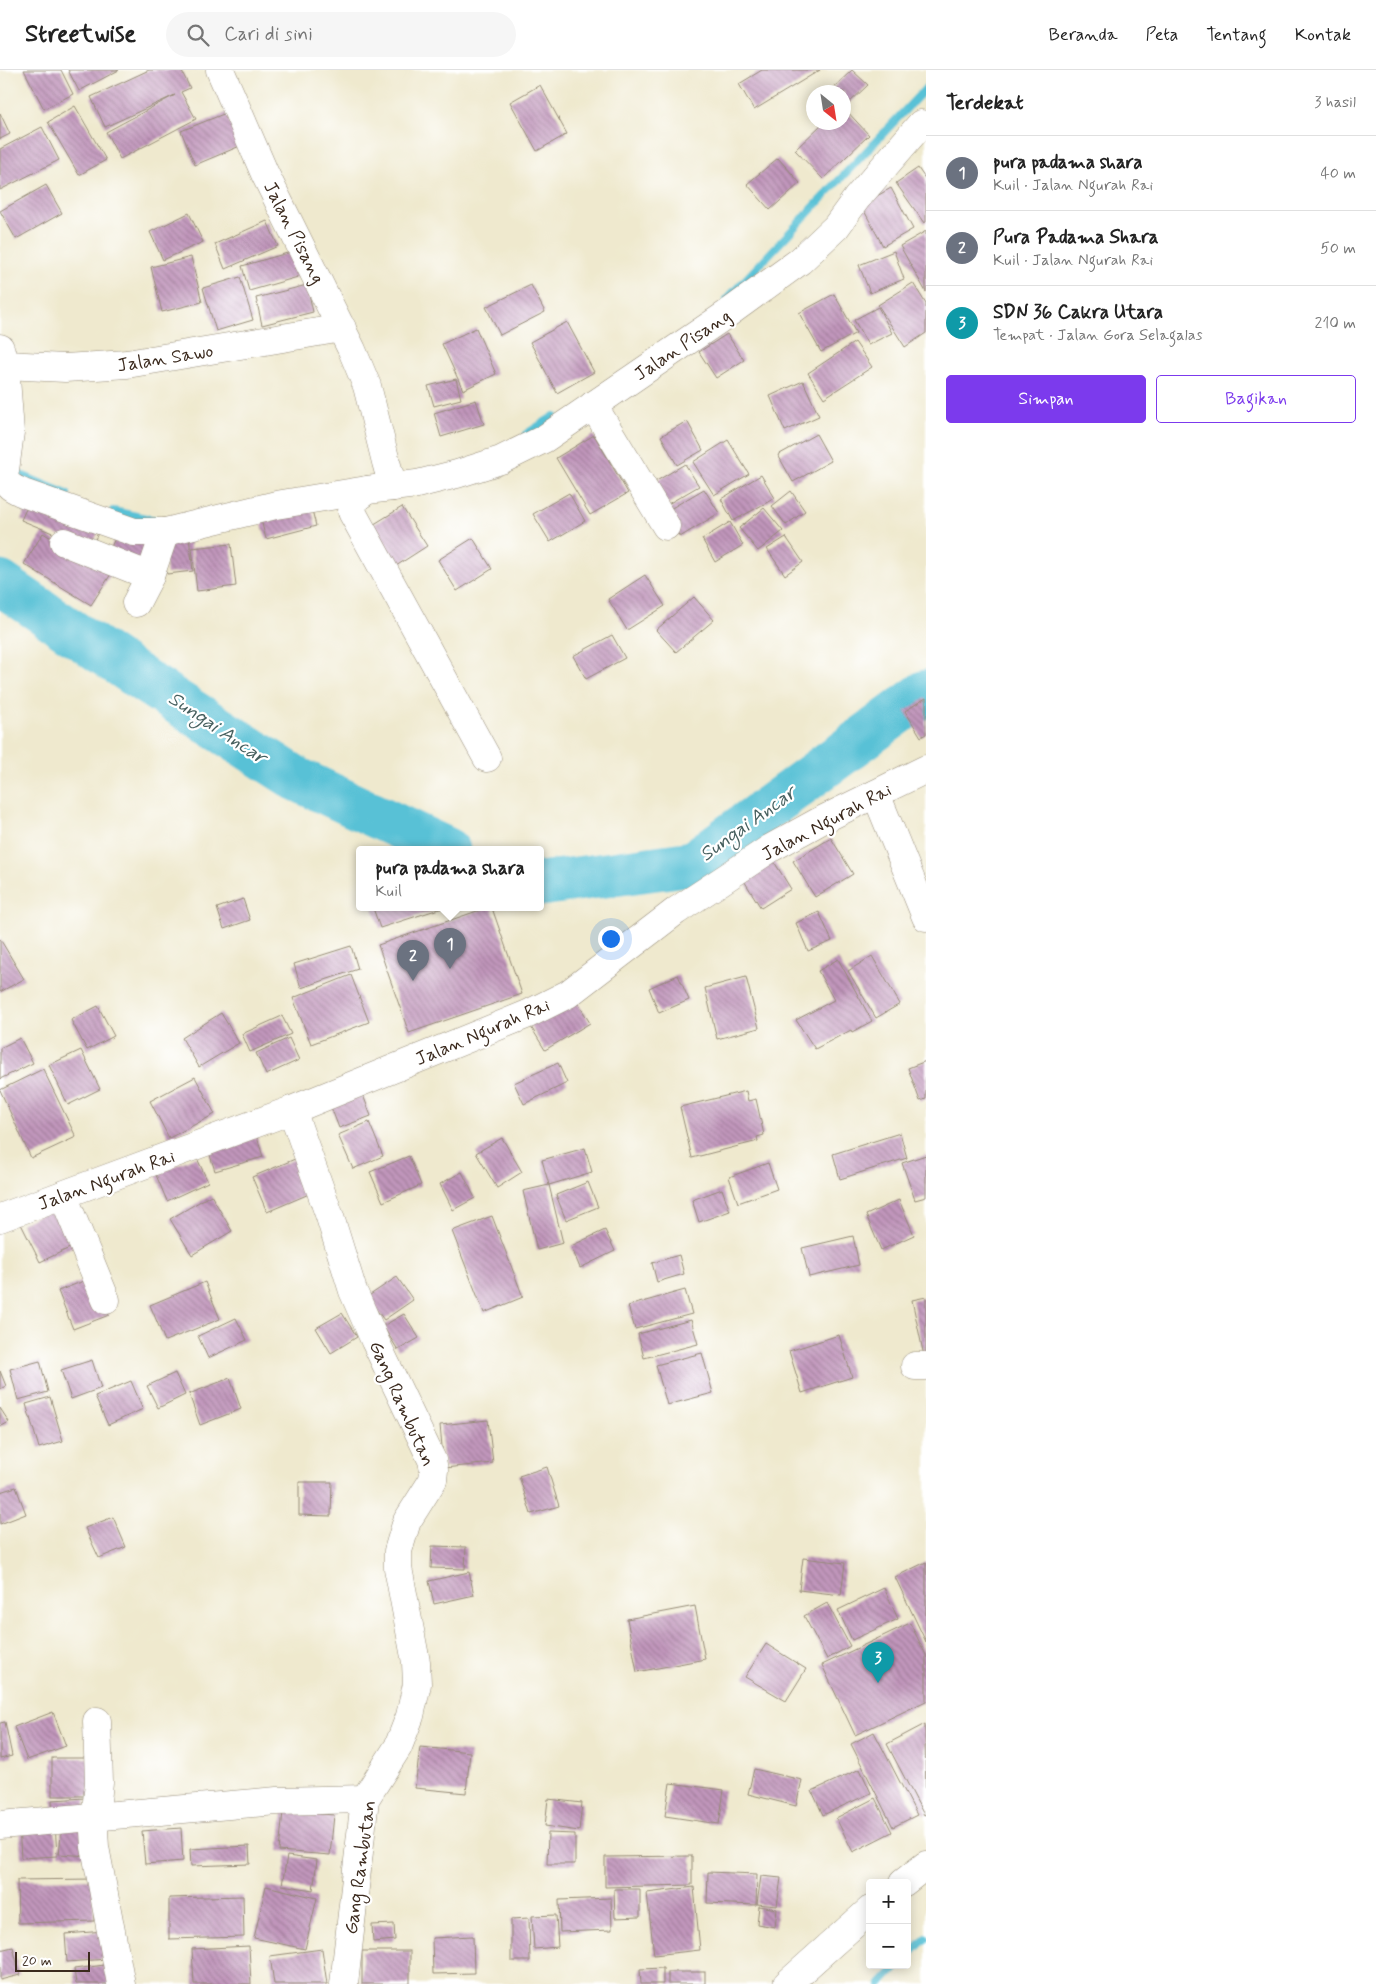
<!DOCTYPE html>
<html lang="id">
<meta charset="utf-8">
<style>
:root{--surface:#fff;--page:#f6f6f6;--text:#222;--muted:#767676;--line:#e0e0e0;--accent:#7c3aed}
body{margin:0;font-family:Mynerve,sans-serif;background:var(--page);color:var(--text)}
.controls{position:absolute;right:15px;bottom:15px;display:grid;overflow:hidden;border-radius:5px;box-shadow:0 2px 12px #0003}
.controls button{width:45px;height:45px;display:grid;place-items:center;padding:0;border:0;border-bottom:1px solid var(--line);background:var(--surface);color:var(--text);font:25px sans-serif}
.compass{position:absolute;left:806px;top:15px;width:45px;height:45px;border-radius:50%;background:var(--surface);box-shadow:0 2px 12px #0003;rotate:150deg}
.scale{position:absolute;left:15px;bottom:12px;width:75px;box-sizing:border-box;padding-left:5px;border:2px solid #3b2a1e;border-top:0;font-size:14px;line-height:18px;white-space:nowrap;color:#3b2a1e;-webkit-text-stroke:4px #fff;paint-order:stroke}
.you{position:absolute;left:610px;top:868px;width:18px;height:18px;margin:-12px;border:4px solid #fff;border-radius:50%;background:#1a73e8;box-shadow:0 0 0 8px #1a73e833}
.badge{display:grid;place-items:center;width:32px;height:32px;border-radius:50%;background:var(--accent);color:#fff;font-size:16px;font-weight:700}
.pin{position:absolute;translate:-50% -41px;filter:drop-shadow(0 1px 2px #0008)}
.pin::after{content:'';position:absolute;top:26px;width:18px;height:15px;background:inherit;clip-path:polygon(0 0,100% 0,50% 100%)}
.popup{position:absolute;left:356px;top:776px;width:188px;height:65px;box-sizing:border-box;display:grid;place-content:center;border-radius:5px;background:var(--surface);filter:drop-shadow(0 1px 4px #0005);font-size:16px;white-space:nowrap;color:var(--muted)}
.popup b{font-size:19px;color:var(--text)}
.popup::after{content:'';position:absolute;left:50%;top:100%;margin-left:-10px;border:10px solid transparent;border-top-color:var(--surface)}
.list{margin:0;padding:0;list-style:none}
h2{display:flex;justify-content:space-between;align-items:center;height:65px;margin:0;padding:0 20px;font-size:21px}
h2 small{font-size:16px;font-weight:400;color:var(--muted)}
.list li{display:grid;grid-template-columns:32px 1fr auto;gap:15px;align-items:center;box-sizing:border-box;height:75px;padding:0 20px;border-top:1px solid var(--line)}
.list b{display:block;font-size:19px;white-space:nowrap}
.list p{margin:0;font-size:16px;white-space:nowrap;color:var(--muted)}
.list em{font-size:16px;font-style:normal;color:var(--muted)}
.actions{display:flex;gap:10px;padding:15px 20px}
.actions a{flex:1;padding:11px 0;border:1px solid var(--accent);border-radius:5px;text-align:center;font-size:18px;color:var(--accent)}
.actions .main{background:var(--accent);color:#fff}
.icon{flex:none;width:28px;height:28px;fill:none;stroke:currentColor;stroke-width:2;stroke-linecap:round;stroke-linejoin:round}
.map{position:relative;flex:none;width:926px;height:1914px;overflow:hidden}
header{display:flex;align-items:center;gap:30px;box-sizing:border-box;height:70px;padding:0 25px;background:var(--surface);border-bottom:1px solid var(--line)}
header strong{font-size:24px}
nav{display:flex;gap:28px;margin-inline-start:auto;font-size:18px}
.search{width:350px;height:45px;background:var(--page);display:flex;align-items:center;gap:12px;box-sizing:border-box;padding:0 18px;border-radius:28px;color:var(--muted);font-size:19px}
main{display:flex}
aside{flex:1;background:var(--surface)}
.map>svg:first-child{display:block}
</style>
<header>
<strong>Streetwise</strong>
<div class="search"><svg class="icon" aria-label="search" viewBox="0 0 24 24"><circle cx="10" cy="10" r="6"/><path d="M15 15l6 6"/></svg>Cari di sini</div>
<nav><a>Beranda</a><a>Peta</a><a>Tentang</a><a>Kontak</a></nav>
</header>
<main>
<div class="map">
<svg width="926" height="1914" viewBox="0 0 926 1914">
<defs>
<pattern id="building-back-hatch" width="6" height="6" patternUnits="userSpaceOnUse" patternTransform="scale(1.25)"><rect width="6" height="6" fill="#c196bc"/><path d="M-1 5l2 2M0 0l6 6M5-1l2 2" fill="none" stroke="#9e7b98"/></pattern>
</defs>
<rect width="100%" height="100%" fill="#fff"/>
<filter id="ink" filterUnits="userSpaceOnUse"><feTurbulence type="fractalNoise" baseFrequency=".02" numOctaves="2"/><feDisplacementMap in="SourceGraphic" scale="10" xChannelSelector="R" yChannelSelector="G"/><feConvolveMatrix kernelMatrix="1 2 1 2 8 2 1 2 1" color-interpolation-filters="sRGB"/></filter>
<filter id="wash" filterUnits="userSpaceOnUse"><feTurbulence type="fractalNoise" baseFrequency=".0096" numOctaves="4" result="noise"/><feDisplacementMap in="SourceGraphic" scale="20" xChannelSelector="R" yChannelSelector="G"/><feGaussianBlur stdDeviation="1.12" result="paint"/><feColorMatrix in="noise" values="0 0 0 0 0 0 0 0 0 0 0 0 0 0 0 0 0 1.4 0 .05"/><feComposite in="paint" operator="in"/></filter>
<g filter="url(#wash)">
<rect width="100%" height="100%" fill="#efe9ce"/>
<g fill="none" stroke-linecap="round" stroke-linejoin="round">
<g stroke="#59c1d6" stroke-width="8">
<path d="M727 229 926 18"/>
<path d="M526 364 554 346"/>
<path d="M11 401 67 424"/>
<path d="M113 441 155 450"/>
<path d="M907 1887 926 1868"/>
<path d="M881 1914 899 1895"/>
</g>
<g stroke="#59c1d6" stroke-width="45">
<path d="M0 513 152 616 297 709 448 780"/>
<path d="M540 814 693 793 926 622"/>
</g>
</g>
<g id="blocks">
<g fill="url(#building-back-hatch)">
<path d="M24 0H61L73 24 44 39Z"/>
<path d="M68 0H119L79 21Z"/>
<path d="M149 0H181L190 18 181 22 196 49 120 89 106 62 175 25 105 57 91 27Z"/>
<path d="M762 0H820L754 40 739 14Z"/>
<path d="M852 0 868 15 847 35 844 31V22H835L832 19Z"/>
<path d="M540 15 567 64 537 81 510 32Z"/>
<path d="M75 36 106 90 79 105 48 52Z"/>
<path d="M844 38 869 65 823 109 795 80 824 52H844Z"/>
<path d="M0 43 10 64 0 69Z"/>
<path d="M226 43 240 76 195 95 181 61Z"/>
<path d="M42 57 59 90 0 120V79Z"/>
<path d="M778 88 800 113 770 140 747 114Z"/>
<path d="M918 98 926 110V152L924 153 896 113Z"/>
<path d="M46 115 62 143 16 169 0 141Z"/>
<path d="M891 118 913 159 883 176 861 135Z"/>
<path d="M189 143 203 172 163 190 150 162Z"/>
<path d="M267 151 278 176 225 199 215 174Z"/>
<path d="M926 161V222L900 176Z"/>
<path d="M894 181 904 209 870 223 859 195Z"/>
<path d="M291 182 298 207 249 221 242 196Z"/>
<path d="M191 187 202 232 162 242 151 197Z"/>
<path d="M240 207 253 250 216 261 203 218Z"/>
<path d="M913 213 926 234V263L905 277 878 235Z"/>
<path d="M307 215 313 242 262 255 256 228Z"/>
<path d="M531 215 545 242 500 265 486 237Z"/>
<path d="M834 224 856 263 821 282 799 243Z"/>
<path d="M878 237 892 263 868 275 854 250Z"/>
<path d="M567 252 594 302 557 323 530 272Z"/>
<path d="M476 258 496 304 463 320 442 274Z"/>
<path d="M727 264 744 290 716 308 699 282Z"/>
<path d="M855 272 872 297 824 328 808 303Z"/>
<path d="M456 309 461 329 434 336 428 316Z"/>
<path d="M803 311 819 346 785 361 770 326Z"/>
<path d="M476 330 484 354 441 367 434 343Z"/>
<path d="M687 351 703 380 677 395 661 366Z"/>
<path d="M816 364 831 391 793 412 778 385Z"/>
<path d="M594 365 628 423 590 445 556 388Z"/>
<path d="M728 370 749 404 714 425 693 392Z"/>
<path d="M685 394 699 416 661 438 648 416Z"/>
<path d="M761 405 775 428 733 451 721 429Z"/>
<path d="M704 419 719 443 680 467 665 442Z"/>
<path d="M791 421 805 441 786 455 772 436Z"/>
<path d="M569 423 585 451 550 472 533 444Z"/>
<path d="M31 428 100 458 91 479 21 450Z"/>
<path d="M310 432 316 456 266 469 260 446Z"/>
<path d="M402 437 427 476 396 496 371 456Z"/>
<path d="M764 438 783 461 758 481 739 458Z"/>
<path d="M730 452 743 475 715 492 702 469Z"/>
<path d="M120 457 155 473 141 502 107 486Z"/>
<path d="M43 463 111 504 91 535 24 494Z"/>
<path d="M189 467 193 501 167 504 163 470Z"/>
<path d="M786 467 803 492 785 505 767 479Z"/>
<path d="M473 468 492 499 457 521 438 490Z"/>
<path d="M231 474 236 516 197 521 192 478Z"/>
<path d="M645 505 665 536 627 560 608 529Z"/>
<path d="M694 527 714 550 676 582 656 560Z"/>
<path d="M612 565 625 588 586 609 573 586Z"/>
<path d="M926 628V664L921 667 905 641Z"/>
<path d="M831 768 853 804 815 827 793 791Z"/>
<path d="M773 790 791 819 761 838 743 809Z"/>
<path d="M243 829 250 850 224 859 217 838Z"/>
<path d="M373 838H442L380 858Z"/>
<path d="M486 838H492L522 924 409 963 378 875Z"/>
<path d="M819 842 832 871 808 881 796 853Z"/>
<path d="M0 869 24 909 0 922Z"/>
<path d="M351 876 358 899 301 918 294 894Z"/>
<path d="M872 886 900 934 876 948 848 901Z"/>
<path d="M838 889 872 951 852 962 851 960 815 979 796 950 834 930 818 901Z"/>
<path d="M351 905 369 952 311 974 293 928Z"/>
<path d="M678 905 689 930 659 943 649 918Z"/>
<path d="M746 907 759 958 717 969 705 918Z"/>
<path d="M573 925 590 953 545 980 528 952Z"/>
<path d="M98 936 114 966 87 980 71 950Z"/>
<path d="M221 943 239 973 199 997 182 968Z"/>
<path d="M282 946 291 964 250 982 242 964Z"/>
<path d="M20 968 33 993 0 1009V978Z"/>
<path d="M289 968 299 990 266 1005 256 983Z"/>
<path d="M81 980 100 1019 68 1035 49 995Z"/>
<path d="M926 991V1029L920 1031 908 998Z"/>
<path d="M558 993 567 1013 524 1034 514 1013Z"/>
<path d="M43 999 76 1067 31 1088 0 1020Z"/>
<path d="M195 1007 215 1044 169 1068 150 1031Z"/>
<path d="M746 1021 748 1031 756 1029 764 1065 757 1067 758 1071 692 1088 680 1037Z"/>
<path d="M363 1025 371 1046 339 1058 331 1037Z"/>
<path d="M369 1052 383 1086 353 1099 338 1065Z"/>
<path d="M900 1063 907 1088 840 1109 833 1084Z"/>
<path d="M257 1067 263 1087 215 1101 209 1082Z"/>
<path d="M502 1068 522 1102 497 1118 476 1083Z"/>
<path d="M585 1078 592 1102 549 1115 542 1090Z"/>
<path d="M926 1085V1127L915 1130 902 1093Z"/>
<path d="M196 1086 208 1112 167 1131 156 1105Z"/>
<path d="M409 1086 421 1115 383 1132 370 1102Z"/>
<path d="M295 1089 309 1124 267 1142 252 1107Z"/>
<path d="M768 1093 777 1119 738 1133 729 1107Z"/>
<path d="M462 1102 475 1128 453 1140 440 1114Z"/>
<path d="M588 1112 598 1137 566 1150 556 1125Z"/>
<path d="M549 1115 563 1173 537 1180 523 1121Z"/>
<path d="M722 1119 730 1141 699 1152 692 1130Z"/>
<path d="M211 1125 232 1161 192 1185 170 1149Z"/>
<path d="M899 1130 914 1165 881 1180 866 1145Z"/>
<path d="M59 1136 78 1174 40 1192 21 1154Z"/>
<path d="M492 1146 523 1227 484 1243 452 1161Z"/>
<path d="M605 1160 615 1181 580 1198 571 1176Z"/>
<path d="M853 1166 859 1195 809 1207 802 1178Z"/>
<path d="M679 1185 684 1204 657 1212 652 1193Z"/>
<path d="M94 1207 109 1245 73 1259 58 1221Z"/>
<path d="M397 1207 413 1230 384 1250 367 1227Z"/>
<path d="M205 1212 220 1249 165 1271 150 1235Z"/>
<path d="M685 1220 692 1244 635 1259 628 1236Z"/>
<path d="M926 1227V1285L924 1286 912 1230Z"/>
<path d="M342 1243 357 1267 331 1283 316 1258Z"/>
<path d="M404 1244 419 1268 398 1280 383 1256Z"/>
<path d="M236 1248 247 1270 208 1288 198 1266Z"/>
<path d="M691 1250 698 1274 644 1288 638 1264Z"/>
<path d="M839 1265 852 1307 802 1323 789 1281Z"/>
<path d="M702 1283 713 1323 667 1335 656 1295Z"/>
<path d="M92 1290 101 1318 71 1329 61 1300Z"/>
<path d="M40 1291 48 1322 18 1330 10 1299Z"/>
<path d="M0 1301 6 1316 0 1319Z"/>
<path d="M175 1303 185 1325 158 1338 147 1316Z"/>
<path d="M230 1308 241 1339 200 1355 189 1324Z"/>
<path d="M131 1311 143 1339 108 1355 95 1326Z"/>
<path d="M50 1327 63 1371 39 1378 26 1334Z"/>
<path d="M0 1338 9 1352 0 1357Z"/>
<path d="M488 1350 493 1393 444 1398 440 1355Z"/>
<path d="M547 1397 559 1436 531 1444 519 1406Z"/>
<path d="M299 1412H332L331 1446 299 1445Z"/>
<path d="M16 1417 26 1444 0 1454V1422Z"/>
<path d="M113 1447 126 1477 99 1488 85 1458Z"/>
<path d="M432 1476 466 1477 465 1499 431 1498Z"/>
<path d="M803 1488 845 1493 841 1525 799 1520Z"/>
<path d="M926 1492V1572L895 1507Z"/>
<path d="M469 1502 474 1525 434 1534 429 1511Z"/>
<path d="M884 1518 898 1549 852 1570 838 1540Z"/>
<path d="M827 1533 850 1576 827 1589 804 1546Z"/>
<path d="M695 1536 705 1589 637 1602 627 1549Z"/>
<path d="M910 1553 926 1585V1631L855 1665 822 1595Z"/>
<path d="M766 1574 806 1599 786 1631 745 1607Z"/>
<path d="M53 1642 66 1676 27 1690 14 1657Z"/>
<path d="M5 1652 12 1686 0 1689V1653Z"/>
<path d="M925 1654 926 1744 924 1745 887 1674Z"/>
<path d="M874 1662 917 1745 893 1757 851 1674Z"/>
<path d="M420 1677 470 1682 466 1723 415 1718Z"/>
<rect x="52" y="1688" width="39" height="38"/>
<path d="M754 1699 802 1710 796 1736 748 1724Z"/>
<path d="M860 1699 871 1723 823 1745 812 1721Z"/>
<path d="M670 1713 724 1720 719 1754 665 1746Z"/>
<path d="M85 1728 86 1744 53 1746 52 1730Z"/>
<path d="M875 1728 892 1762 853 1782 836 1748Z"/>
<path d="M548 1729 582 1733 579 1761 545 1756Z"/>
<path d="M283 1741 334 1745 330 1785 279 1781Z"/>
<path d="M55 1754 57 1786 21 1788 19 1757Z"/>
<path d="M62 1756 92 1759 89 1786 59 1784Z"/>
<path d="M181 1758 183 1791 145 1794 142 1761Z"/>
<path d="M548 1763 575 1764V1794H547Z"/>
<path d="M249 1776 250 1794 191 1796 190 1779Z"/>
<path d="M287 1786 317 1790 313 1820 282 1815Z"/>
<path d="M692 1786V1815L605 1817V1787Z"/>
<path d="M708 1802 757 1804 756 1835 707 1833Z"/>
<path d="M761 1806 781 1808 777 1836 757 1834Z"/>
<path d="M93 1809 94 1851 18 1853 17 1810Z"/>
<path d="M266 1816 317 1828 305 1879 254 1868Z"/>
<path d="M694 1817 700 1880 654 1885 647 1823Z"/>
<path d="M614 1819H640V1847L615 1848Z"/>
<path d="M243 1826 244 1867 169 1869V1828Z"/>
<path d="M611 1828 612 1860 560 1862 559 1830Z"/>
<path d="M759 1836 777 1839 775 1857 757 1854Z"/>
<path d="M556 1845 558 1877 534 1879 532 1846Z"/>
<path d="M529 1848 530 1891H511V1849Z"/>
<path d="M394 1854 395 1870 373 1872 372 1855Z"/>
<path d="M105 1861 107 1889 67 1892 65 1864Z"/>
<path d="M473 1866 474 1903 433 1904 432 1868Z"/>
<path d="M249 1876 251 1914H194L192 1879Z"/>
<path d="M13 1877 20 1905 0 1910V1880Z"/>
<path d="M322 1879 327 1914H274L270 1886Z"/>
<rect x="362" y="1881" width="48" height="33"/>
<path d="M112 1894 114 1914H76L74 1899Z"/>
<path d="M663 1898V1914H641L640 1899Z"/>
<rect x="668" y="1902" width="37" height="12"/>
</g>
</g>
</g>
<g filter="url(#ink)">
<use href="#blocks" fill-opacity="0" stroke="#958a76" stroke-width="1"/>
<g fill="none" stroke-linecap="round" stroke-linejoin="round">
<defs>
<g id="minor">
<path d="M220 0 265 104 352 280 367 316 386 392 393 417"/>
<path d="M0 278 5 295 65 298 127 294 342 258"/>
<path d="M0 296 5 295 10 362 4 408C8 417 15 419 23 423L134 462H165L276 435 367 420 417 414 457 404 501 390 544 369 727 244 800 191 836 157 857 128 921 54"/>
<path d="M593 335 666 456"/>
<path d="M367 420 354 430 352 442 487 688"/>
<path d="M64 472 150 506"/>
<path d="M136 533 150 506 165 462"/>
<path d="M876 724 926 847"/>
<path d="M292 1040 330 1147 353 1221 375 1271 432 1390 434 1400 433 1410 407 1451 398 1481V1498L416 1592 417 1614 410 1646 398 1677 365 1729 344 1914"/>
<path d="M63 1125 106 1230"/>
<path d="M0 1148 292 1040 528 944 568 924 676 841 771 778 820 751 926 699"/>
<path d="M915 1296H926"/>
<path d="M97 1651 99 1712 94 1761 95 1777 121 1914"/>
<path d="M0 1755 277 1731 365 1729"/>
</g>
<g id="tertiary">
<path d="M903 1813 926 1795"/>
<path d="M787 1914 870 1840"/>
</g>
</defs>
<use href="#minor" stroke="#958a76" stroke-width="29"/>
<use href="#tertiary" stroke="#958a76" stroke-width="29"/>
<use href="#minor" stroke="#fff" stroke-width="28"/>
<use href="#tertiary" stroke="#fff" stroke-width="28"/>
</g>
</g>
<g text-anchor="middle" stroke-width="4.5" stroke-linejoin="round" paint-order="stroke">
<g font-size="19" fill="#3b2a1e" stroke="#fff">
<text transform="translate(295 162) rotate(63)" y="7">Jalan Pisang</text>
<text transform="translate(682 274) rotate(-34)" y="7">Jalan Pisang</text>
<text transform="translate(165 287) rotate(-9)" y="7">Jalan Sawo</text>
<text transform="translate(826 751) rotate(-28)" y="7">Jalan Ngurah Rai</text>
<text transform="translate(482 961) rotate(-23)" y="7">Jalan Ngurah Rai</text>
<text transform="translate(106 1109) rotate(-20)" y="7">Jalan Ngurah Rai</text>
<text transform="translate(403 1333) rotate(66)" y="7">Gang Rambutan</text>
<text transform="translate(359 1797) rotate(-82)" y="7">Gang Rambutan</text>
</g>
<g font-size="20" font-style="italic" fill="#465f5e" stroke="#fff">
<text transform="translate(218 657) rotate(34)" y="7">Sungai Ancar</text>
<text transform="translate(747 753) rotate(-36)" y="7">Sungai Ancar</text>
</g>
</g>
</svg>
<div class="controls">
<button>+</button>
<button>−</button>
</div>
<svg class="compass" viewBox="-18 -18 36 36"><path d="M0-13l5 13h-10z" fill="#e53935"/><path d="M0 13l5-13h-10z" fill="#767676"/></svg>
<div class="scale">20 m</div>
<div class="you"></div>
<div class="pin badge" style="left:450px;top:899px;background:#6b7280">1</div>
<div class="popup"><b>pura padama shara</b>Kuil</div>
<div class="pin badge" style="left:413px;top:911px;background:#6b7280">2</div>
<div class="pin badge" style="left:878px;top:1613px;background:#0f9aa8">3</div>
</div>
<aside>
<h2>Terdekat<small>3 hasil</small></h2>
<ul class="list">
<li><span class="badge" style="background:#6b7280">1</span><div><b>pura padama shara</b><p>Kuil · Jalan Ngurah Rai</p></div><em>40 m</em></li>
<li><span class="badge" style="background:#6b7280">2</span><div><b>Pura Padama Shara</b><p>Kuil · Jalan Ngurah Rai</p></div><em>50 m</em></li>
<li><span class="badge" style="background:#0f9aa8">3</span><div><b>SDN 36 Cakra Utara</b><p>Tempat · Jalan Gora Selagalas</p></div><em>210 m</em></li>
</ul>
<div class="actions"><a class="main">Simpan</a><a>Bagikan</a></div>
</aside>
</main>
